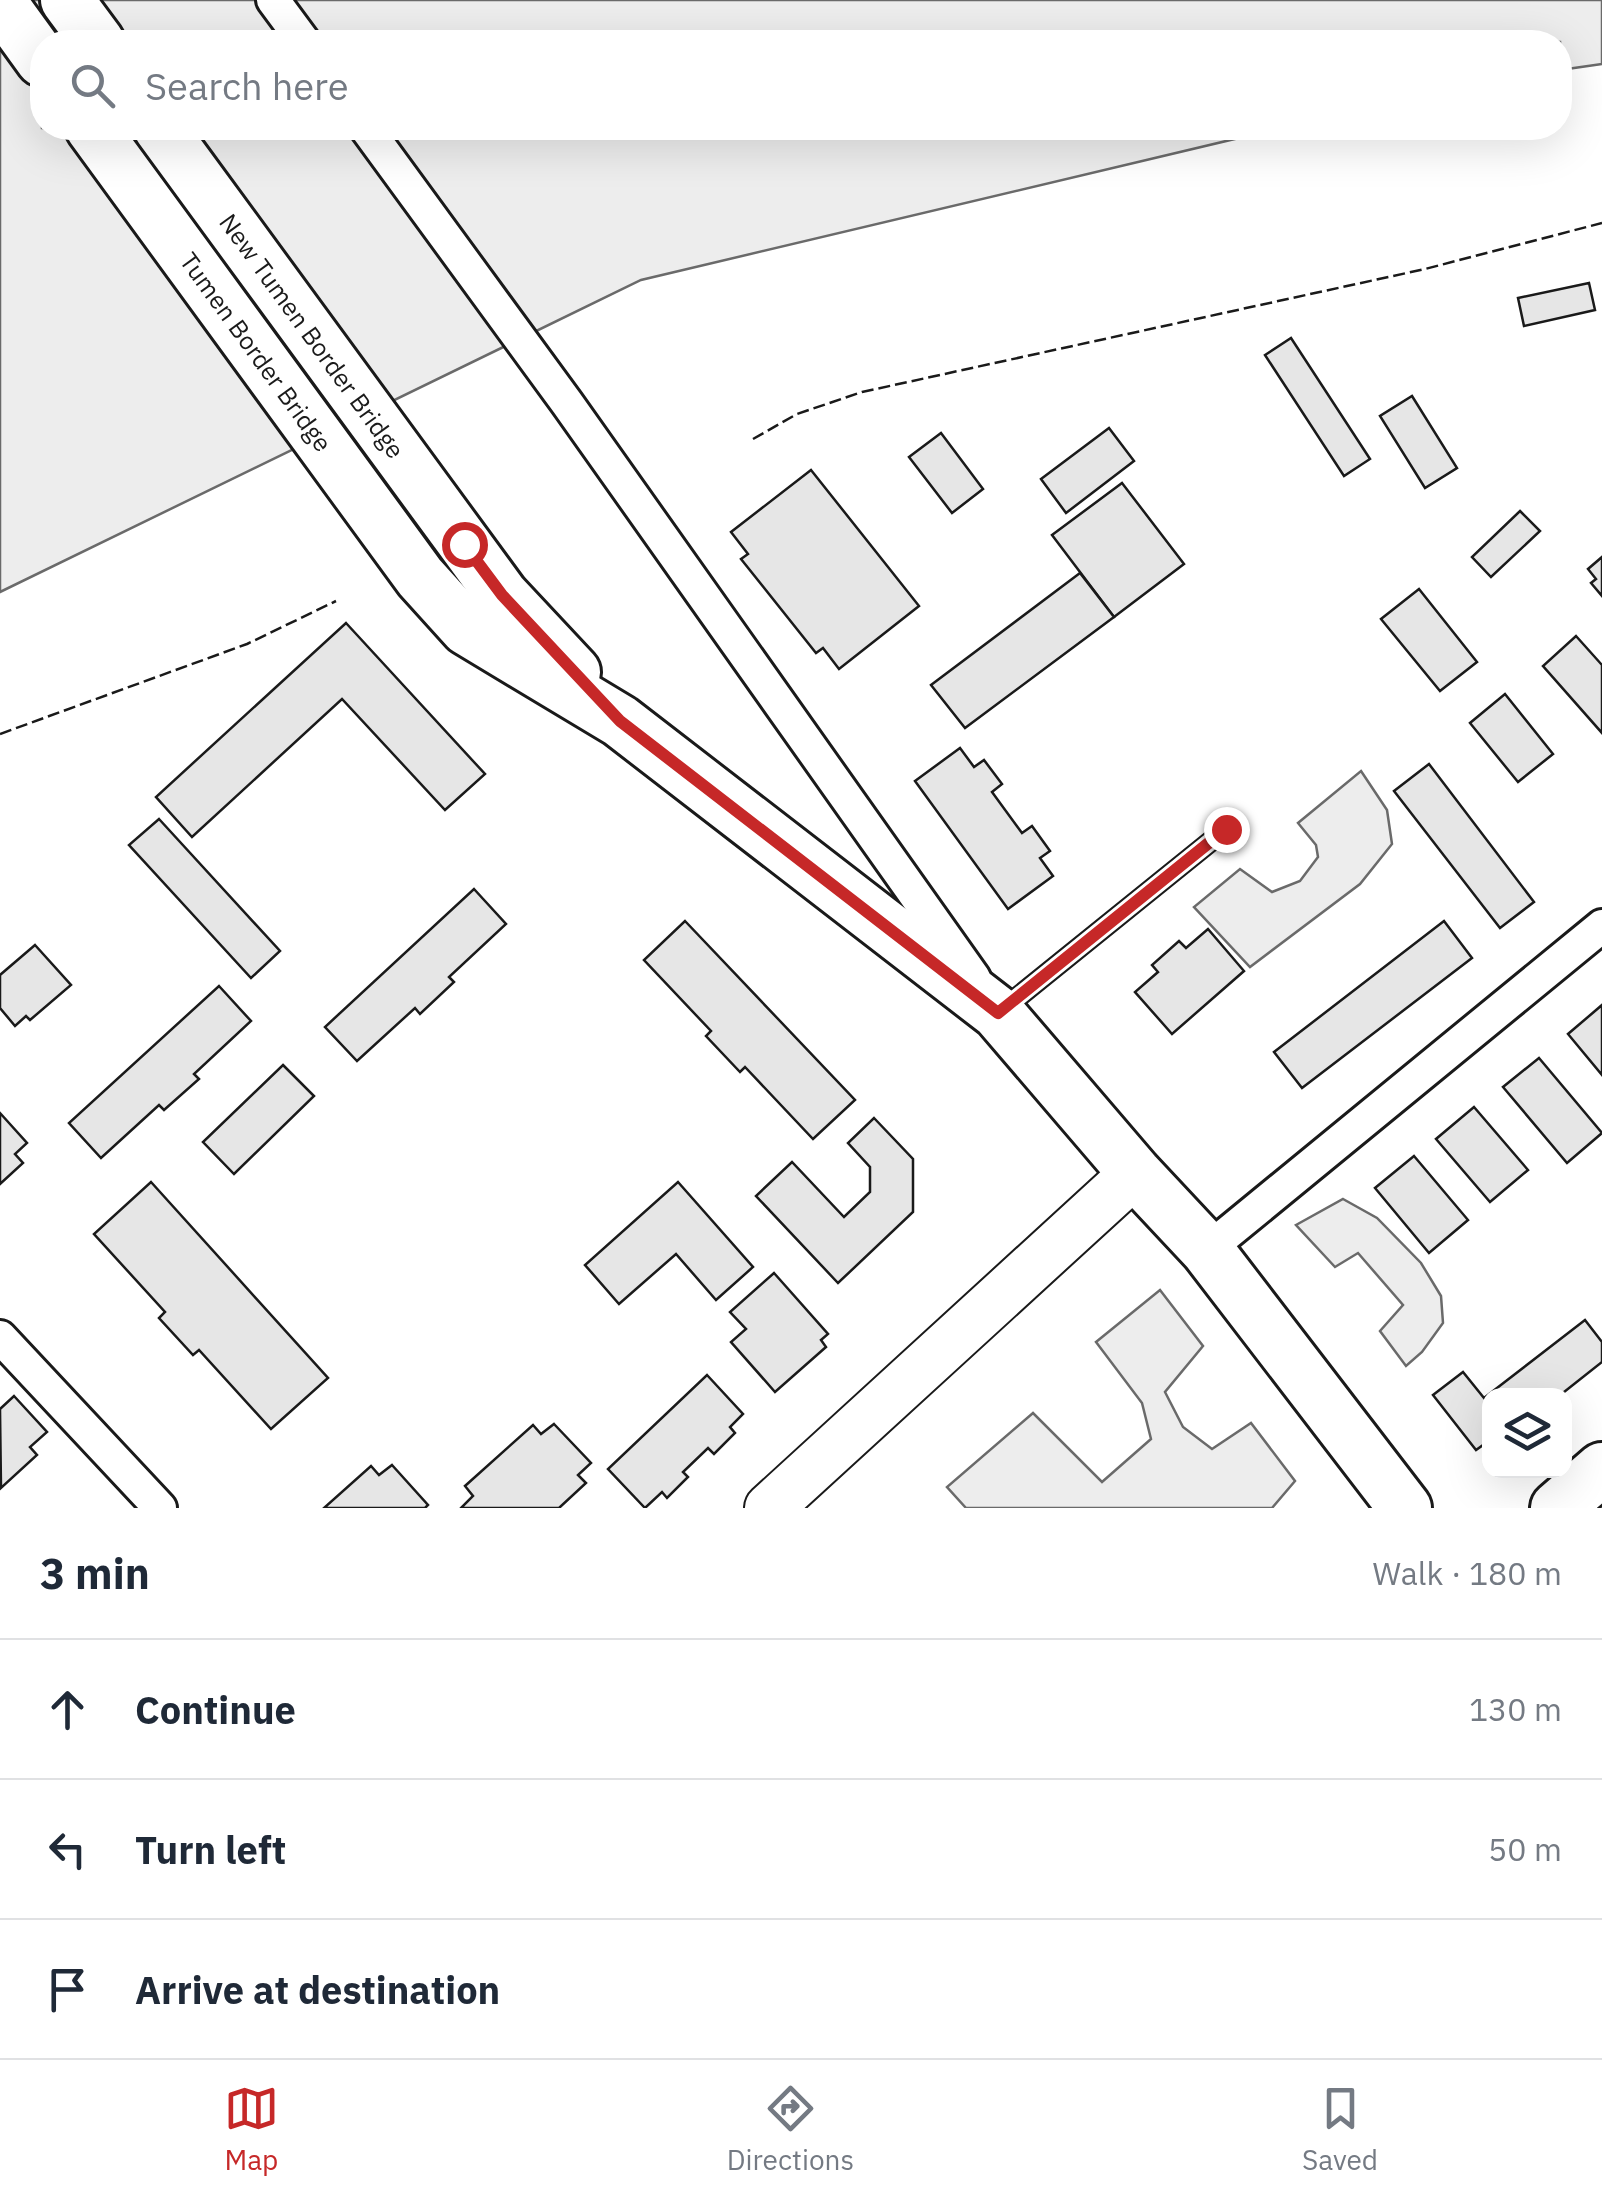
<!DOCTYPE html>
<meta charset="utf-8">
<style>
:root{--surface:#fff;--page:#f2f2f3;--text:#1f2937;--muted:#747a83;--line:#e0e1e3;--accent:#c62828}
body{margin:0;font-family:"IBM Plex Sans",sans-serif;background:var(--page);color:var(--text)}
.controls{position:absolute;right:30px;bottom:30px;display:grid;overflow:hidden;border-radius:20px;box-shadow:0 10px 40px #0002}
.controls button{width:90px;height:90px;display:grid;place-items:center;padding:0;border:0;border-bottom:2px solid var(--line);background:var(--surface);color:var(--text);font:50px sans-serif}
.stop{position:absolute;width:30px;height:30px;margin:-22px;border:8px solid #c62828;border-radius:50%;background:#fff}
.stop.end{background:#c62828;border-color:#fff;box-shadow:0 2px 10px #0008}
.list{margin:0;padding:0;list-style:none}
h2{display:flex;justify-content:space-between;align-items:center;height:130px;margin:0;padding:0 40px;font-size:42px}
h2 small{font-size:32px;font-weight:400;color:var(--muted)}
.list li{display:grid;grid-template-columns:65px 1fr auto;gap:30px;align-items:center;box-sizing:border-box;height:140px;padding:0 40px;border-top:2px solid var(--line)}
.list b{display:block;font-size:38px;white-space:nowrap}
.list em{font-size:32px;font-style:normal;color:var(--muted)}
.icon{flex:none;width:55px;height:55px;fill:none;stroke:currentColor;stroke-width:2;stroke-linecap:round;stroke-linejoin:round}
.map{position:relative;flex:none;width:1602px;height:1508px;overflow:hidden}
.search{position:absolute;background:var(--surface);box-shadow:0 10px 40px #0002;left:30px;right:30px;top:30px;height:110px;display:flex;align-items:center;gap:25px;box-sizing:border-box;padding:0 35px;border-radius:40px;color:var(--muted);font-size:38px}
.sheet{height:550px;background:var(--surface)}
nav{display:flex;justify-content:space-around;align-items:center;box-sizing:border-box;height:140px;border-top:2px solid var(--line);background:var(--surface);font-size:28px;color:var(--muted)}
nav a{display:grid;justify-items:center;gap:5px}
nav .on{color:var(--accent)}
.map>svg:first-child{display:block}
</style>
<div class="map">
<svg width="1602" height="1508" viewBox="0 0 1602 1508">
<rect width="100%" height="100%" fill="#fff"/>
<g fill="#ededed" stroke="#6a6a6a" stroke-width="2.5">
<path d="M0 0H1602V64L1560 70V42H42V128H1281L641 280 0 592Z"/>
<path d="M1361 771 1387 810 1392 844 1360 884 1250 967 1194 907 1240 869 1272 892 1300 881 1318 857 1316 845 1298 823Z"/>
<path d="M1343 1199 1377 1218 1421 1263 1441 1296 1443 1323 1422 1352 1406 1366 1380 1331 1403 1305 1358 1253 1335 1267 1296 1225Z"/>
<path d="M1160 1290 1203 1346 1165 1392 1183 1427 1212 1449 1251 1423 1295 1481 1272 1508H966L947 1487 1033 1413 1102 1482 1151 1439 1142 1403 1096 1342Z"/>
</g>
<g fill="#e6e6e6" stroke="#1a1a1a" stroke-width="2.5">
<path d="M1589 283 1595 310 1524 326 1518 298Z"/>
<path d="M1291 338 1370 459 1344 476 1265 355Z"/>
<path d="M1412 396 1457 468 1425 488 1380 416Z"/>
<path d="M1109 428 1134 461 1066 513 1041 479Z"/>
<path d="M941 433 983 489 952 513 909 457Z"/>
<path d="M811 470 919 606 839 669 823 648 816 653 741 559 748 554 731 532Z"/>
<path d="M1122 483 1184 564 1114 617 1052 535Z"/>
<path d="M1520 511 1540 531 1491 577 1472 557Z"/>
<path d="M1602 557V596L1591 583 1596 579 1588 569Z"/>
<path d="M1080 573 1114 617 965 728 931 685Z"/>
<path d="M1419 589 1477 662 1440 691 1381 619Z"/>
<path d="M346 623 485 774 445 810 342 699 192 837 156 797Z"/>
<path d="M1576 636 1602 665V733L1543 666Z"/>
<path d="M1505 694 1553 754 1518 782 1470 723Z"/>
<path d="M960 748 974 767 984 760 1002 784 992 792 1022 833 1032 826 1050 851 1040 858 1053 876 1008 909 915 781Z"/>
<path d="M1429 764 1534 902 1500 928 1394 791Z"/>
<path d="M159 819 280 951 251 978 129 845Z"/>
<path d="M474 889 506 924 449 977 454 982 420 1014 415 1008 357 1061 325 1027Z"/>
<path d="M685 921 855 1100 813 1139 745 1067 740 1072 706 1036 711 1031 644 960Z"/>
<path d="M1444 921 1472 958 1302 1088 1274 1052Z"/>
<path d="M1208 929 1244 971 1172 1034 1135 992 1158 972 1152 965 1179 941 1186 948Z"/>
<path d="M35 945 71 985 30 1020 26 1016 15 1026 0 1008V975Z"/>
<path d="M219 986 251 1021 194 1074 199 1079 164 1110 159 1105 101 1158 69 1123Z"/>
<path d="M1602 1005V1075L1568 1034Z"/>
<path d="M1539 1058 1602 1133 1567 1163 1503 1087Z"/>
<path d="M283 1065 314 1096 234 1174 203 1142Z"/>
<path d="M1474 1107 1528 1170 1490 1202 1436 1139Z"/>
<path d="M0 1113 27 1143 15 1154 23 1163 0 1184Z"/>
<path d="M874 1118 913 1159V1212L838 1283 756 1196 792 1162 844 1217 870 1192V1167L848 1143Z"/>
<path d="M1414 1156 1468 1220 1429 1253 1375 1188Z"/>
<path d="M151 1182 328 1378 271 1429 199 1350 193 1355 159 1318 165 1312 94 1234Z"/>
<path d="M678 1182 753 1267 716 1300 676 1254 619 1304 585 1265Z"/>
<path d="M774 1273 828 1334 821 1340 826 1347 775 1392 731 1342 746 1329 730 1312Z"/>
<path d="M1585 1320 1602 1342V1362L1559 1396H1490V1440L1476 1450 1433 1395 1463 1372 1484 1398Z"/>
<path d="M707 1375 743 1414 730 1427 735 1433 714 1454 708 1448 683 1472 688 1477 667 1498 662 1492 645 1508 608 1469Z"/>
<path d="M14 1396 47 1432 30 1447 37 1455 1 1488 0 1409Z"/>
<path d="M554 1424 591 1463 578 1475 586 1483 559 1508H461L473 1496 465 1486 533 1425 541 1434Z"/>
<path d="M392 1465 428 1505 425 1508H324L371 1466 379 1475Z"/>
</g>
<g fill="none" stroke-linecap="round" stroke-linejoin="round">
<defs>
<path id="lane" d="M1003 1009 1226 829"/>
<g id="street">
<path d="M273 0 304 42"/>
<path d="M366 128 567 403 974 978"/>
<path d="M1207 1250 1602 926"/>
<path d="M0 1337 160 1508"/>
</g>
<path id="secondary" d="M769 1508 1135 1173"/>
<g id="primary">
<path d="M67 0 98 42"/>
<path d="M0 2 42 60"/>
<path d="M92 128 420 577 467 629 620 721 998 1013 1135 1173 1207 1250 1405 1508"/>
<path d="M160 128 502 595 574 672"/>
<path d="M1557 1508 1602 1469"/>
</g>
</defs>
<use href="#lane" stroke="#1a1a1a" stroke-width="22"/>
<use href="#street" stroke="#1a1a1a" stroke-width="38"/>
<use href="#secondary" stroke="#1a1a1a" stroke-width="52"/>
<use href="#primary" stroke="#1a1a1a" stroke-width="58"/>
<use href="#lane" stroke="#fff" stroke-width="18"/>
<use href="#street" stroke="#fff" stroke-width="32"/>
<use href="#secondary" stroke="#fff" stroke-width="48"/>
<use href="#primary" stroke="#fff" stroke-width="52"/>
<g stroke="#1a1a1a" stroke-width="2.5" stroke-dasharray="12 5" stroke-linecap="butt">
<path d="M753 439 797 414 862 392 1425 269 1602 223"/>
<path d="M0 734 247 644 336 601"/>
</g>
</g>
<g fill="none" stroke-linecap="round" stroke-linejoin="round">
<path stroke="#c62828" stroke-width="12" d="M464 544 502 595 620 721 998 1013 1226 829"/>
</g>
<g text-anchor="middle" stroke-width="8" stroke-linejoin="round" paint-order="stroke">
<g font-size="25" fill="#1a1a1a" stroke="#fff">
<text transform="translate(312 336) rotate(54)" y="9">New Tumen Border Bridge</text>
<text transform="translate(256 352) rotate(54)" y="9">Tumen Border Bridge</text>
</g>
</g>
</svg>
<div class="controls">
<button><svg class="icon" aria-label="layers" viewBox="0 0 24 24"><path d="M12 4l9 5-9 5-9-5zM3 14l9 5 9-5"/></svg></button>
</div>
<div class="stop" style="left:464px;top:544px"></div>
<div class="stop end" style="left:1226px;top:829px"></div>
<div class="search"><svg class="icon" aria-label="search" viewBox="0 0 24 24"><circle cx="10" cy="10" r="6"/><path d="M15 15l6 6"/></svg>Search here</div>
</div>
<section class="sheet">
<h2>3 min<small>Walk · 180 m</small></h2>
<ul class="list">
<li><svg class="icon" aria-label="ahead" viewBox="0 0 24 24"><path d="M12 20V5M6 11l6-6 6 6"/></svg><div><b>Continue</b></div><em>130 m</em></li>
<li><svg class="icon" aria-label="left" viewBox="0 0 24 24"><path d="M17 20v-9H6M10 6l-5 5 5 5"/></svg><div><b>Turn left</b></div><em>50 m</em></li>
<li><svg class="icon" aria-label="arrive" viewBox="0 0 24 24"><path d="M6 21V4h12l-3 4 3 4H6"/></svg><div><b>Arrive at destination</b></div></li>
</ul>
</section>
<nav>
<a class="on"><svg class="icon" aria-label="map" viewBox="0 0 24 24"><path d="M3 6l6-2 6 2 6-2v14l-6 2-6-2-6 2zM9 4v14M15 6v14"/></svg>Map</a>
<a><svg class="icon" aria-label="directions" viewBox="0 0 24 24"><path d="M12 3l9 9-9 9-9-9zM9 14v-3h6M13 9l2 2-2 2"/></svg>Directions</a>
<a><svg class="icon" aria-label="saved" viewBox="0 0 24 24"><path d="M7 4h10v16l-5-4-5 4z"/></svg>Saved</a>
</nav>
